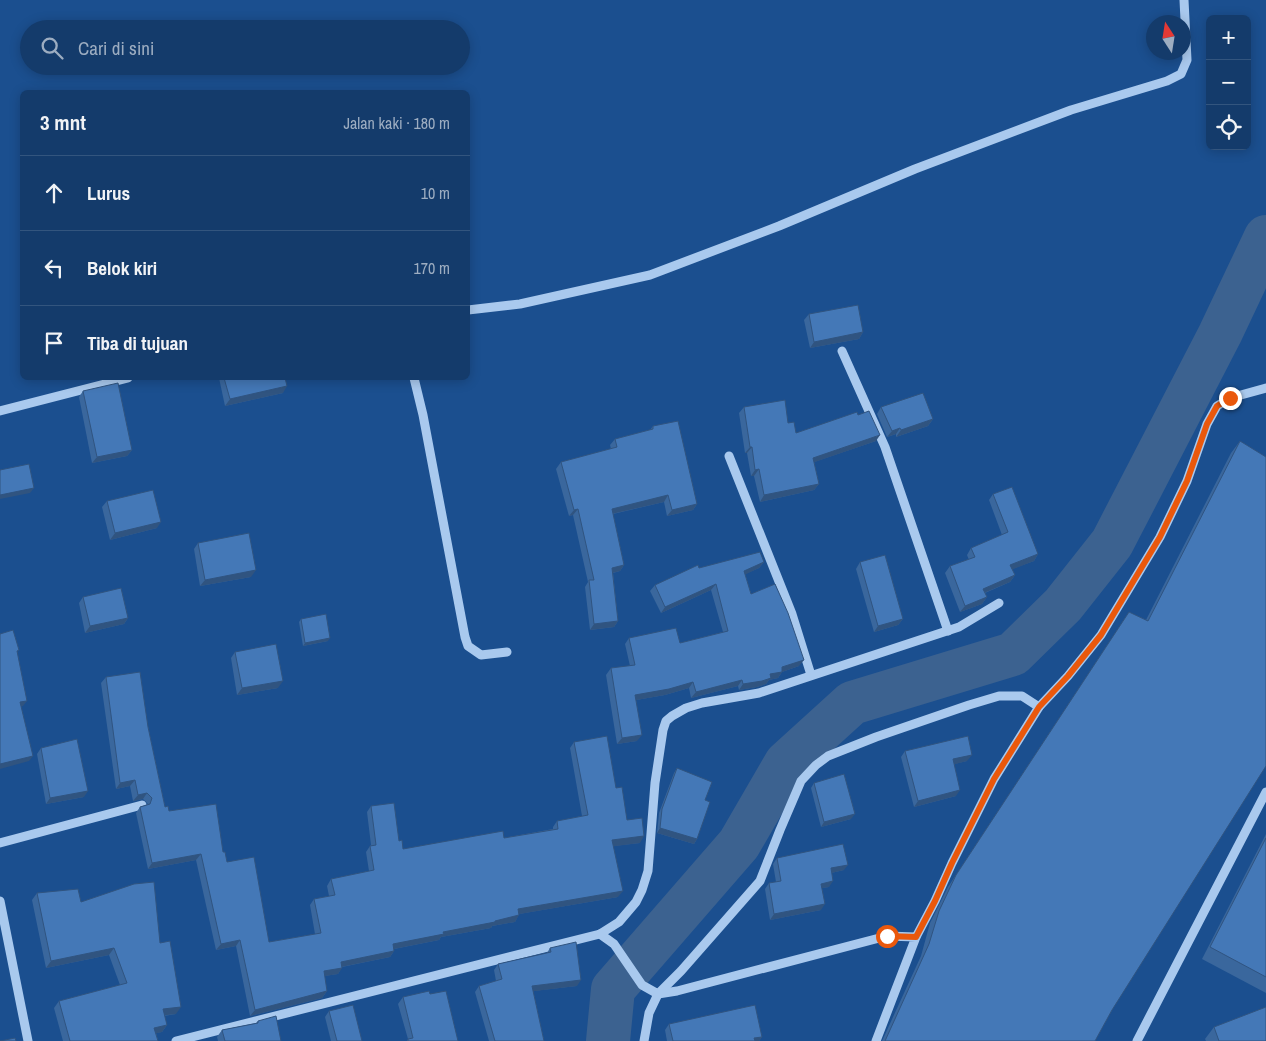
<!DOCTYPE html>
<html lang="id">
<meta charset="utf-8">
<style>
:root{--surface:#143b6b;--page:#214673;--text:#f1f3f6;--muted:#9dadc1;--line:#33557e}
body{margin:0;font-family:"Archivo Narrow",sans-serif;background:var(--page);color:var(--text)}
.controls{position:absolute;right:15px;top:15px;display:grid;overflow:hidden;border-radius:8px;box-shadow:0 2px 12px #0003}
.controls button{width:45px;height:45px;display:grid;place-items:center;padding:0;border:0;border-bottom:1px solid var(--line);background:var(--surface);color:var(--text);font:25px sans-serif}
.compass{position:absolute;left:1146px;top:15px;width:45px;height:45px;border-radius:50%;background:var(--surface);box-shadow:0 2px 12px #0003;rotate:348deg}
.stop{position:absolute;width:15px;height:15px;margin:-11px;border:4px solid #ea580c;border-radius:50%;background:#fff}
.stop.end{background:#ea580c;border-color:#fff;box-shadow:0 1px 5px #0008}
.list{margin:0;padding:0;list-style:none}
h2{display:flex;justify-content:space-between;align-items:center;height:65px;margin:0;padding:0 20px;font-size:21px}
h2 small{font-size:16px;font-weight:400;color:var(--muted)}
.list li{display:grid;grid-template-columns:32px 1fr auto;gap:15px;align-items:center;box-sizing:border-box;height:75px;padding:0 20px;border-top:1px solid var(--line)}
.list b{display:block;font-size:19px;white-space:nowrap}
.list em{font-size:16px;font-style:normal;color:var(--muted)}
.icon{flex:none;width:28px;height:28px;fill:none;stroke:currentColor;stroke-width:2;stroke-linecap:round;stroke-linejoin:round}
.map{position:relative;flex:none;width:1266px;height:1041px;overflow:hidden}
.search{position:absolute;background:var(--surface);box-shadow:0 2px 12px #0003;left:20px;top:20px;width:450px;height:55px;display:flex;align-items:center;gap:12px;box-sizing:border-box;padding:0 18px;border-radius:28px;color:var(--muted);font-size:19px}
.panel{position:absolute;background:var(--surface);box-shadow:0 2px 12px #0003;left:20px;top:90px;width:450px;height:290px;border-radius:8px}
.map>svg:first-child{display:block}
</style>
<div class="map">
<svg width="1266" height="1041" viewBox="0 0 1266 1041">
<rect width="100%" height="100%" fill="#1b4f8f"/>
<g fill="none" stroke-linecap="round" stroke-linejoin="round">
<path stroke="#3c6290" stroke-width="44" d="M608 1041 613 989 739 844 786 763 852 703 1013 654 1063 605 1112 543 1220 334 1266 237"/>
<g stroke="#a9c9ee" stroke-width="9">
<path d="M468 310 520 304 650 275 779 226 915 169 1071 110 1167 81 1181 74 1187 60 1184 0"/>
<path d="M842 351 885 447 948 631"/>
<path d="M414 378 423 415 465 637 468 646 481 655 507 652"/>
<path d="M0 411 128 378"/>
<path d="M729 456 792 614 811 675"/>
<path d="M0 843 142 805"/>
<path d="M0 901 28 1041"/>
<path d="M600 934 614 944 642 985 658 994 677 991 887 936 916 937 876 1041"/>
<path d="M916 937 935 901 952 863 994 779 1039 707 1068 676 1101 635 1160 537 1187 481 1207 424 1217 406 1230 398 1266 388"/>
<path d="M176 1041 600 934 619 922 636 902 642 890 648 871 655 783 663 730 666 721 672 716 686 708 702 703 759 693 959 627 999 603"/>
<path d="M644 1041 649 1013 658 994 681 971 760 881 780 830 801 781 816 765 828 756 876 737 969 705 999 696H1022L1039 707"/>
<path d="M1137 1041 1266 792"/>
</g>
</g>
<g fill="#3a679d">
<path d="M809 314 863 332 859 339 810 348 804 320Z"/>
<path d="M219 378H285L283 393 225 406Z"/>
<path d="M83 391 132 450 127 456 92 463 79 397Z"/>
<path d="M744 407 788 423 796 433 858 415 876 441 814 462 819 484 814 490 760 502 754 476H751L747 453H745L739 413Z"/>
<path d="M881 407 933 419 928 426 896 437V434L887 437 877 414Z"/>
<path d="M653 426 697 504 693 510 667 516 664 502 613 514 624 565 620 571 613 573 618 621 614 627 590 630 585 587 588 582 573 515 569 516 556 469 561 462 611 449 610 445 615 439 650 430Z"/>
<path d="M1240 441 1112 1010 1095 1041H882L921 956 930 923 948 887 1129 612 1146 620 1231 453Z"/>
<path d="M993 494 1038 554 1034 561 1012 569 1015 575 1010 582 985 593 987 597 982 604 960 612 945 573 950 566 969 560 967 555 971 548 1002 535 989 500Z"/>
<path d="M107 501 157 528 110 540 102 507Z"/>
<path d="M198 543 251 577 200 586 194 549Z"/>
<path d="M764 562 759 568 745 574 751 594 799 666 782 672 778 678 769 680 766 684 757 687 739 690 738 686 691 698 689 688 665 695 636 700 637 741 617 744 606 675 611 668 630 666 625 644 629 638 680 643 723 632 711 590 661 613 650 591 655 585 699 568Z"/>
<path d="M860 562 903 619 898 625 874 632 856 569Z"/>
<path d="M83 597 128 618 124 624 85 633 79 603Z"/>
<path d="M301 619 328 641 303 646 299 622Z"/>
<path d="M235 652 278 688 237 695 231 658Z"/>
<path d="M106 677 148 727 165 807 169 811 223 852 227 862 269 942 315 934 310 905 314 899 329 896 327 886 331 879 369 871 366 852 370 846 371 845 367 812 371 806 399 841 403 849 504 838 553 829V827L557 821 582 816 570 748 574 742 616 788 627 820 640 843 613 846 618 897 519 914 515 922 492 926 491 928 441 937 439 940 394 949V951L390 957 342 967 338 974 324 976 327 991 322 998 250 1016 236 946 216 950 196 860 148 869 136 813 140 807 148 804 143 799 133 801 130 786 116 789 101 683Z"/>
<path d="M41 748 84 797 46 804 37 754Z"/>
<path d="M905 751 967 761 954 764 956 796 914 807 901 757Z"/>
<path d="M677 768 705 800 697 839 694 844 657 833 659 813 674 773Z"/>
<path d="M814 783 851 819 821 827 811 788Z"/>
<path d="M1266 834V993L1202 959Z"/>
<path d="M777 858 844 870 831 873 829 887 822 888 821 910 770 920 765 889 769 883 776 882 773 864Z"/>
<path d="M37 893 81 902 160 943 176 1014 164 1016 167 1025 162 1032 156 1033 158 1041H63L54 1008 59 1001 120 985 109 955 46 968 32 900Z"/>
<path d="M550 948 577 986 533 991 544 1041H489L475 992 479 986 496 981 494 970 498 964 547 953Z"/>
<path d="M430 994 458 1041H407L408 1039 398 1004 403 997Z"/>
<path d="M329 1011 362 1041H331L325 1017Z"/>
<path d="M258 1021 281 1041H218L217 1037 222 1030 256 1023Z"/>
<path d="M669 1024 762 1037 759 1041H667L665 1030Z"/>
<path d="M1214 1027 1266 1041H1206L1205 1039Z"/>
</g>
<g fill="#305480">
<path d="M863 332 859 339 810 348 814 342Z"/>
<path d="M287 386 283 393 225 406 230 399Z"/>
<path d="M933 419 928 426 896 437 901 430Z"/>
<path d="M900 428 896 434 887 437 892 431Z"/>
<path d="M880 435 876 441 809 464 813 458Z"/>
<path d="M750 447H752L747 453H745Z"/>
<path d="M132 450 127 456 92 463 97 457Z"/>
<path d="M759 469 754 476H751L755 470Z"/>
<path d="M819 484 814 490 760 502 764 495Z"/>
<path d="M34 488 30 493 0 499V495Z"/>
<path d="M668 495 664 502 607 515 612 509Z"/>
<path d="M697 504 693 510 667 516 672 510Z"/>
<path d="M578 509 573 515 569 516 574 510Z"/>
<path d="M161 522 157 528 110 540 115 533Z"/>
<path d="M1038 554 1034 561 1006 572 1010 565Z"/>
<path d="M764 562 759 568 740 577 744 571Z"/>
<path d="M624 565 620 571 608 574 612 568Z"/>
<path d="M256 570 251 577 200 586 205 580Z"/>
<path d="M1015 575 1010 582 979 595 983 589Z"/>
<path d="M716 584 711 590 661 613 665 607Z"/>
<path d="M987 597 982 604 960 612 965 606Z"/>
<path d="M128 618 124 624 85 633 90 626Z"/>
<path d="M903 619 898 625 874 632 878 626Z"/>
<path d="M618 621 614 627 590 630 594 624Z"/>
<path d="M330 638 328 641 303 646 305 643Z"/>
<path d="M804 660 799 666 782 672 778 678 769 680 766 684 757 687 739 690 743 684 770 674 782 667Z"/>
<path d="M742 680 738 686 691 698 696 692Z"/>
<path d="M283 681 278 688 237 695 242 688Z"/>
<path d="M693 682 689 688 665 695 631 701 635 695Z"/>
<path d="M27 701 23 706 16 708 20 702Z"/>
<path d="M642 735 637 741 617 744 622 738Z"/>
<path d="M972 755 967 761 948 766 953 759Z"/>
<path d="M33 756 29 761 0 769V764Z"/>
<path d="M135 780 130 786 116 789 120 783Z"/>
<path d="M960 790 956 796 914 807 918 801Z"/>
<path d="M88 791 84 797 46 804 50 798Z"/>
<path d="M147 793 143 799 133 801 138 795Z"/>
<path d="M855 814 851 819 821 827 824 822Z"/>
<path d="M660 828 697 839 694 844 657 833Z"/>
<path d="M644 836 640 843 608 847 612 840Z"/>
<path d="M201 854 196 860 148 869 152 863Z"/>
<path d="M848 865 844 870 827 874 831 868Z"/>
<path d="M833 881 829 887 817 889 821 884Z"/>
<path d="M623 891 618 897 514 915 518 909Z"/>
<path d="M825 904 821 910 770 920 774 914Z"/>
<path d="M519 915 515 922 492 926 491 928 441 937 439 940 389 950 393 944 443 932Z"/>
<path d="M240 940 236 946 216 950 221 944Z"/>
<path d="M114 948 109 955 46 968 51 961Z"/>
<path d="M394 951 390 957 336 968 341 962Z"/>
<path d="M342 968 338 974 319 977 324 971Z"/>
<path d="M581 980 577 986 527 992 532 986Z"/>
<path d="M327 991 322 998 250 1016 255 1010Z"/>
<path d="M181 1007 176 1014 158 1016 163 1009Z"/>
<path d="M167 1025 162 1032 149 1035 154 1028Z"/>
<path d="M762 1037 759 1041H752L754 1038Z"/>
</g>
<g fill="#4478b7" stroke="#305480">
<path d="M858 305 863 332 814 342 809 314Z"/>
<path d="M224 378H285L287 386 230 399Z"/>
<path d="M118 383 132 450 97 457 83 391Z"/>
<path d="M923 393 933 419 901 430 900 428 892 431 881 407Z"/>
<path d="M785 400 788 423 794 422 796 433 857 412 858 415 869 411 880 435 813 458 819 484 764 495 759 469 755 470 752 447H750L744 407Z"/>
<path d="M678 421 697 504 672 510 668 495 612 509 624 565 612 568 618 621 594 624 589 580H594L578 509 574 510 561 462 617 447 615 439 653 429V426Z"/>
<path d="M1240 441 1266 457V766L1112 1010 1095 1041H885L929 944 939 911 956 875 1129 612 1148 621Z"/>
<path d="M29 464 34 488 0 495V470Z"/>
<path d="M1012 487 1038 554 1010 565 1015 575 983 589 987 597 965 606 950 566 975 557 971 548 1008 532 993 494Z"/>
<path d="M153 490 161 522 115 533 107 501Z"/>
<path d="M249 533 256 570 205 580 198 543Z"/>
<path d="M760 552 764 562 744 571 751 594 775 584 788 613 804 660 782 667V672L770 674 771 678 762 681 743 684 742 680 696 692 693 682 669 689 635 695 642 735 622 738 611 668 635 665 629 638 676 628 680 643 728 631 716 584 665 607 655 585 698 565 699 568Z"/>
<path d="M885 555 903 619 878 626 860 562Z"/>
<path d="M121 588 128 618 90 626 83 597Z"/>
<path d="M326 614 330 638 305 643 301 619Z"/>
<path d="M13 630 19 650 17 651 27 701 20 702 33 756 0 764V634Z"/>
<path d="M276 644 283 681 242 688 235 652Z"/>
<path d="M140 672 148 727 165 807 168 806 169 811 216 804 223 852H225L227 862 254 857 269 942 321 933 314 899 335 895 331 879 374 870 370 846 376 845 371 806 394 803 399 841 402 840 403 849 503 831 504 838 558 829 557 821 588 815 574 742 607 736 616 788 622 787 627 820 642 818 644 836 612 840 623 891 518 909 519 915 495 921V922L443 932 444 934 393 944 394 951 341 962 342 968 324 971 327 991 255 1010 240 940 221 944 201 854 152 863 140 807 150 804 152 798 147 793 138 795 135 780 120 783 106 677Z"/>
<path d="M968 736 972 755 953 759 960 790 918 801 905 751Z"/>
<path d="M77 739 88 791 50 798 41 748Z"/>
<path d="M677 768 712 782 705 800 710 802 697 839 660 828 662 809Z"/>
<path d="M844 774 855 814 824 822 814 783Z"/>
<path d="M1266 838V977L1210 947Z"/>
<path d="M843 844 848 865 831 868 833 881 821 884 825 904 774 914 769 883 781 881 777 858Z"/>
<path d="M154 882 160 943 170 941 181 1007 163 1009 167 1025 154 1028 158 1041H70L59 1001 127 983 114 948 51 961 37 893 78 889 81 902 134 884Z"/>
<path d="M576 942 581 980 532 986 544 1041H495L479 986 502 979 498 964 551 952 550 948Z"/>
<path d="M429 991 430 994 446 991 458 1041H408V1039L413 1038 403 997Z"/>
<path d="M353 1005 362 1041H337L329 1011Z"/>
<path d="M755 1005 762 1037 754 1038 755 1041H673L669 1024Z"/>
<path d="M1266 1007V1041H1219L1214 1027Z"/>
<path d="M276 1016 281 1041H225L222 1030 258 1023V1021Z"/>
<path d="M15 1038 16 1041H0Z"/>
</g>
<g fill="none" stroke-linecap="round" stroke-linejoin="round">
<path stroke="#ea580c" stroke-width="6" d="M887 936 916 937 935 901 952 863 994 779 1039 707 1068 676 1101 635 1160 537 1187 481 1207 424 1217 406 1230 398"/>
</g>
</svg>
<div class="controls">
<button>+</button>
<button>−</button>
<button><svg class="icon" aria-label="locate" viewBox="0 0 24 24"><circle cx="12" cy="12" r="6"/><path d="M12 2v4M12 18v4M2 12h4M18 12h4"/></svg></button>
</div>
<svg class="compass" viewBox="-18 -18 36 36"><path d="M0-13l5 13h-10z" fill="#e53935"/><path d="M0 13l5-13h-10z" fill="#9dadc1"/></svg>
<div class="stop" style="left:887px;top:936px"></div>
<div class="stop end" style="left:1230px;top:398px"></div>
<div class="search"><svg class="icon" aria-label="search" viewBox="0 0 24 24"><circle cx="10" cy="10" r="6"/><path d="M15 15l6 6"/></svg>Cari di sini</div>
<section class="panel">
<h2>3 mnt<small>Jalan kaki · 180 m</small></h2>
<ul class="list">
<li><svg class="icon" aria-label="ahead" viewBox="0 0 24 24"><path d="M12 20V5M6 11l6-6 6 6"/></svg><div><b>Lurus</b></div><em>10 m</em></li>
<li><svg class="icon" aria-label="left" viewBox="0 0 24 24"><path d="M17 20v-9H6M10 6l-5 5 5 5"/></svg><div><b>Belok kiri</b></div><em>170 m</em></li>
<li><svg class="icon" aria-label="arrive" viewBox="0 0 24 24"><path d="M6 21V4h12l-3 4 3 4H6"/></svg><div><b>Tiba di tujuan</b></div></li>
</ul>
</section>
</div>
